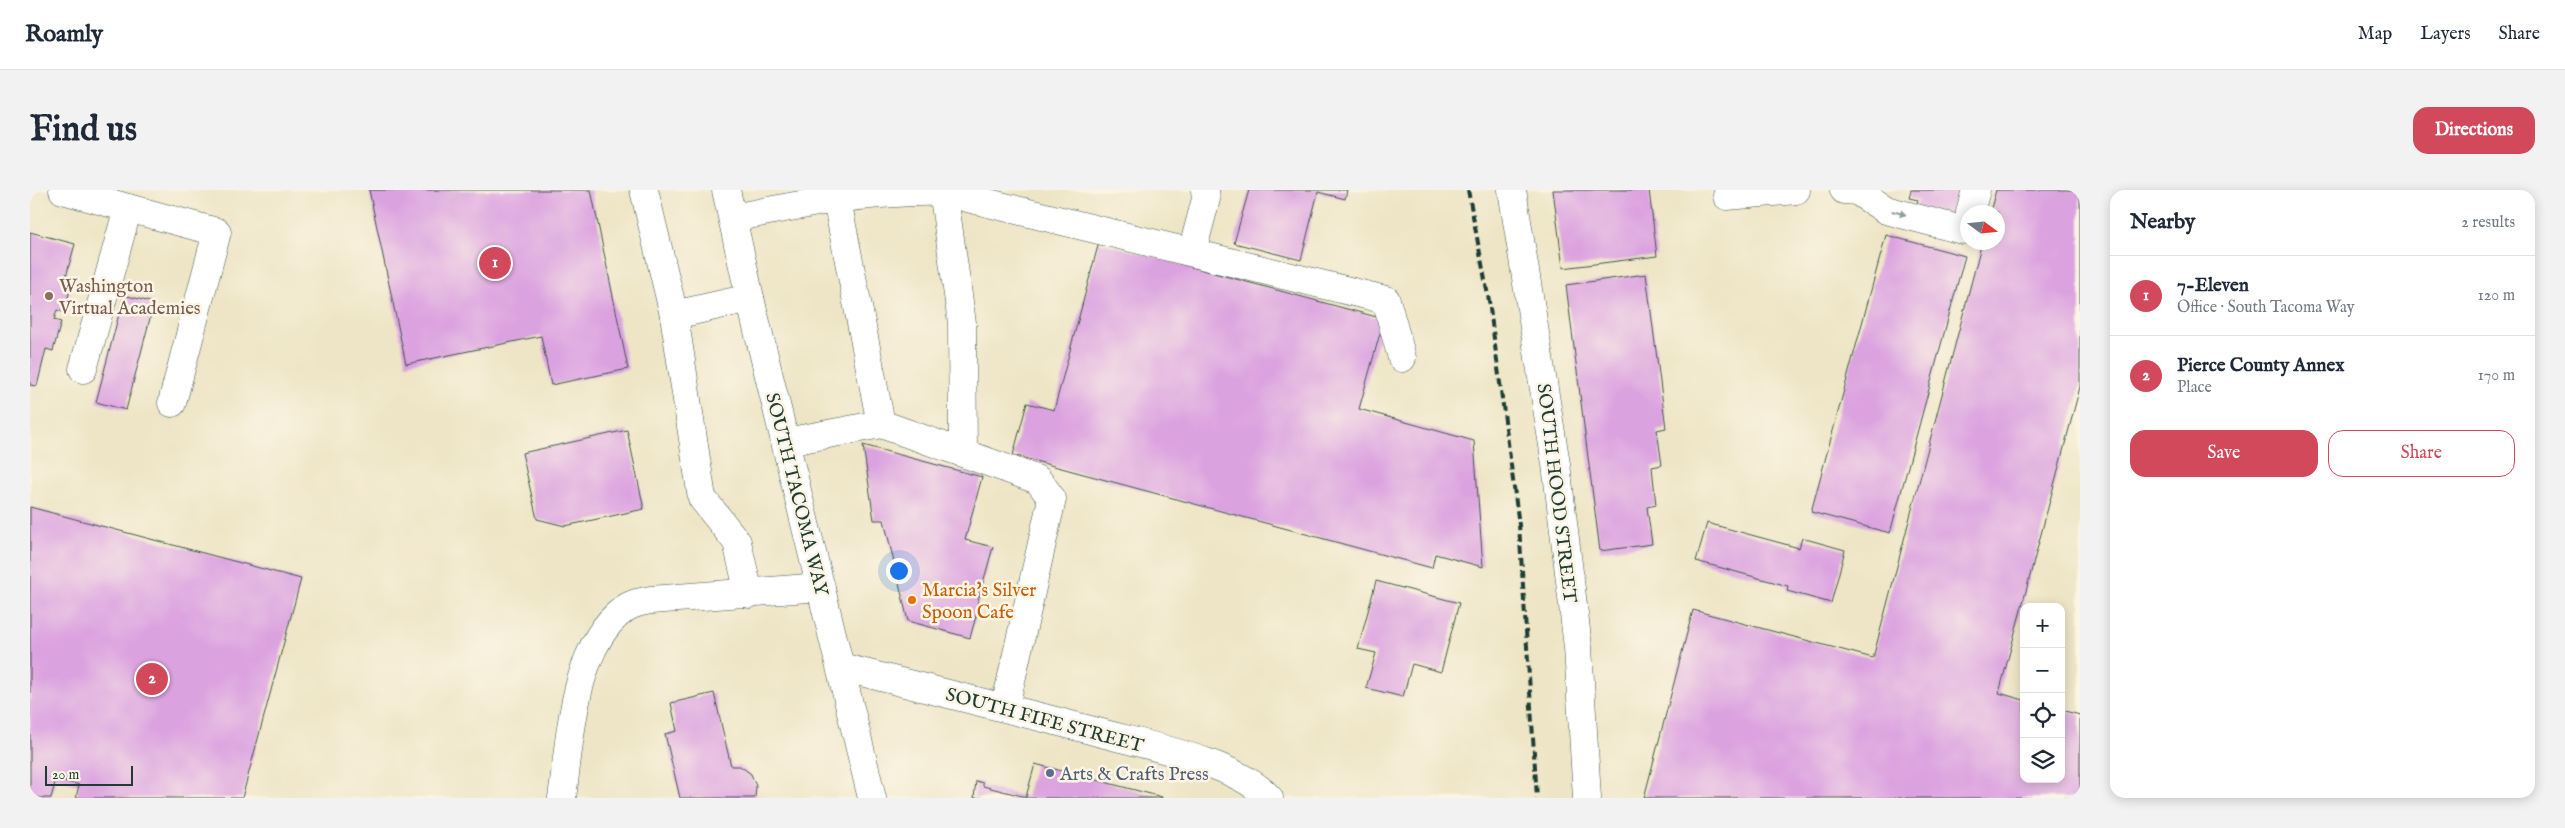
<!DOCTYPE html>
<meta charset="utf-8">
<style>
:root{--surface:#fff;--page:#f2f2f3;--text:#1f2937;--muted:#747a83;--line:#e0e1e3;--accent:#d1495b}
body{margin:0;font-family:"IM FELL English",serif;background:var(--page);color:var(--text)}
.controls{position:absolute;right:15px;bottom:15px;display:grid;overflow:hidden;border-radius:10px;box-shadow:0 2px 12px #0003}
.controls button{width:45px;height:45px;display:grid;place-items:center;padding:0;border:0;border-bottom:1px solid var(--line);background:var(--surface);color:var(--text);font:25px sans-serif}
.compass{position:absolute;left:1930px;top:15px;width:45px;height:45px;border-radius:50%;background:var(--surface);box-shadow:0 2px 12px #0003;rotate:105deg}
.scale{position:absolute;left:15px;bottom:12px;width:88px;box-sizing:border-box;padding-left:5px;border:2px solid #1f3d34;border-top:0;font-size:14px;line-height:18px;white-space:nowrap;color:#1f3d34;-webkit-text-stroke:4px #fcf5e5;paint-order:stroke}
.you{position:absolute;left:868px;top:380px;width:18px;height:18px;margin:-12px;border:4px solid #fff;border-radius:50%;background:#1a73e8;box-shadow:0 0 0 8px #1a73e833}
.badge{display:grid;place-items:center;width:32px;height:32px;border-radius:50%;background:var(--accent);color:#fff;font-size:16px;font-weight:700}
.pin{position:absolute;translate:-50% -50%;border:2px solid #fff;box-shadow:0 1px 5px #0006}
.list{margin:0;padding:0;list-style:none}
h2{display:flex;justify-content:space-between;align-items:center;height:65px;margin:0;padding:0 20px;font-size:21px}
h2 small{font-size:16px;font-weight:400;color:var(--muted)}
.list li{display:grid;grid-template-columns:32px 1fr auto;gap:15px;align-items:center;box-sizing:border-box;height:80px;padding:0 20px;border-top:1px solid var(--line)}
.list b{display:block;font-size:19px;white-space:nowrap}
.list p{margin:0;font-size:16px;white-space:nowrap;color:var(--muted)}
.list em{font-size:16px;font-style:normal;color:var(--muted)}
.actions{display:flex;gap:10px;padding:15px 20px}
.actions a{flex:1;padding:11px 0;border:1px solid var(--accent);border-radius:15px;text-align:center;font-size:18px;color:var(--accent)}
.actions .main{background:var(--accent);color:#fff}
.icon{flex:none;width:28px;height:28px;fill:none;stroke:currentColor;stroke-width:2;stroke-linecap:round;stroke-linejoin:round}
.map{position:relative;flex:none;width:2050px;height:608px;overflow:hidden;border-radius:15px}
header{display:flex;align-items:center;gap:30px;box-sizing:border-box;height:70px;padding:0 25px;background:var(--surface);border-bottom:1px solid var(--line)}
header strong{font-size:24px}
nav{display:flex;gap:28px;margin-inline-start:auto;font-size:18px}
.intro{display:flex;align-items:center;justify-content:space-between;box-sizing:border-box;height:120px;padding:0 30px}
h1{margin:0;font-size:35px}
.button{padding:12px 22px;border-radius:15px;background:var(--accent);color:#fff;font-size:18px;font-weight:700}
main{display:flex;gap:30px;padding:0 30px}
aside{flex:1;background:var(--surface);border-radius:15px;box-shadow:0 2px 12px #0003}
.map>svg:first-child{display:block}
</style>
<header>
<strong>Roamly</strong>
<nav><a>Map</a><a>Layers</a><a>Share</a></nav>
</header>
<div class="intro"><h1>Find us</h1><a class="button">Directions</a></div>
<main>
<div class="map">
<svg width="2050" height="608" viewBox="0 0 2050 608">
<rect width="100%" height="100%" fill="#fcf5e5"/>
<filter id="ink" filterUnits="userSpaceOnUse"><feTurbulence type="fractalNoise" baseFrequency=".02" numOctaves="2"/><feDisplacementMap in="SourceGraphic" scale="10" xChannelSelector="R" yChannelSelector="G"/><feConvolveMatrix kernelMatrix="1 2 1 2 8 2 1 2 1" color-interpolation-filters="sRGB"/></filter>
<filter id="wash" filterUnits="userSpaceOnUse"><feTurbulence type="fractalNoise" baseFrequency=".0096" numOctaves="4" result="noise"/><feDisplacementMap in="SourceGraphic" scale="20" xChannelSelector="R" yChannelSelector="G"/><feGaussianBlur stdDeviation="1.12" result="paint"/><feColorMatrix in="noise" values="0 0 0 0 0 0 0 0 0 0 0 0 0 0 0 0 0 1.4 0 .05"/><feComposite in="paint" operator="in"/></filter>
<g filter="url(#wash)">
<rect width="100%" height="100%" fill="#eee5c6"/>
<g id="blocks">
<g fill="#dba2e0">
<path d="M339 0H561L598 179 521 195 511 146 376 174Z"/>
<path d="M1219 0H1317L1315 9 1288 2 1271 70 1204 53Z"/>
<path d="M1523 0H1619L1627 66 1533 78Z"/>
<path d="M1881 0H1934L1927 27 1886 17 1888 10 1879 8Z"/>
<path d="M1966 0H2050V197L1969 503 1994 510V589H2031V520L2050 525V608H1614L1663 420 1843 468 1952 52H1968V22H1960Z"/>
<path d="M0 42 45 54 35 90 42 92 34 122 27 120 24 130 31 132 23 161 16 159 7 196 0 195Z"/>
<path d="M1856 45 1935 66 1860 343 1781 322Z"/>
<path d="M1069 52 1354 129 1329 219 1444 251 1453 377 1405 364 1402 378 983 265 997 213 1024 220Z"/>
<path d="M1616 84 1636 238 1627 240 1632 275 1622 277 1626 315 1617 317 1622 354 1570 361 1536 95Z"/>
<path d="M94 105 124 113 96 220 66 212Z"/>
<path d="M597 240 614 319 535 336 507 329 492 263Z"/>
<path d="M833 255 952 287 935 350 963 357 946 418 948 419 940 448 878 431 854 330H844Z"/>
<path d="M0 317 271 389 212 608H46L49 595 26 589 21 608H0Z"/>
<path d="M1677 333 1769 358 1772 348 1815 360 1801 413 1757 401 1758 396 1666 371Z"/>
<path d="M1346 391 1429 413 1411 482 1382 474 1373 507 1336 498 1346 463 1328 459Z"/>
<path d="M684 503 701 576H710L721 584 726 596 725 608H650L635 544 647 541 641 513Z"/>
<path d="M1005 574 1132 607V608H944L946 591 953 593V596L996 607Z"/>
</g>
</g>
</g>
<g filter="url(#ink)">
<use href="#blocks" fill-opacity="0" stroke="#3e564a" stroke-width="1"/>
<g fill="none" stroke-linecap="round" stroke-linejoin="round">
<defs>
<g id="minor">
<path d="M33 0 98 18 53 179"/>
<path d="M614 0 644 125 672 308 707 352 719 404"/>
<path d="M805 0 851 234"/>
<path d="M1482 0 1526 274 1548 457 1557 608"/>
<path d="M1814 0 1827 1 1856 20 1932 40 1938 31"/>
<path d="M1697 6 1766 0"/>
<path d="M98 18 187 42 142 213"/>
<path d="M1940 22 1946 0"/>
<path d="M703 28C773 14 841 0 913 2L1356 110 1372 168"/>
<path d="M1162 62 1176 9 1175 0"/>
<path d="M644 125 720 108"/>
<path d="M756 252 851 234 933 263 932 133 913 0"/>
<path d="M933 263 1008 290 1022 309 975 517"/>
<path d="M811 477C896 498 980 519 1064 541 1113 555 1205 571 1239 608"/>
<path d="M532 608C540 552 543 457 593 420 601 413 611 412 621 410L791 397"/>
</g>
<path id="major" d="M696 0 720 108 842 608"/>
</defs>
<use href="#minor" stroke="#3e564a" stroke-width="29"/>
<use href="#major" stroke="#3e564a" stroke-width="29"/>
<use href="#minor" stroke="#fff" stroke-width="28"/>
<use href="#major" stroke="#fff" stroke-width="28"/>
<path stroke="#1f3d34" stroke-width="4" stroke-dasharray="8 4" stroke-linecap="butt" d="M1438 0 1459 111 1489 335 1507 608"/>
</g>
<defs><path id="oneway-solid" d="M-6-.8H1V-3.2L6.5 0L1 3.2V.8H-6Z" transform="scale(1.25)"/></defs>
<use fill="#8f9e9a" href="#oneway-solid" transform="translate(1869 23) rotate(15)"/>
</g>
<circle fill="#8d6e63" stroke="#fcf5e5" stroke-width="2" cx="19" cy="106" r="5"/>
<circle fill="#e8710a" stroke="#fcf5e5" stroke-width="2" cx="882" cy="410" r="5"/>
<circle fill="#5c6f8a" stroke="#fcf5e5" stroke-width="2" cx="1020" cy="583" r="5"/>
<g text-anchor="middle" stroke-width="5" stroke-linejoin="round" paint-order="stroke">
<g font-size="19" fill="#785e54" stroke="#fcf5e5" text-anchor="start">
<text x="29" y="102">Washington<tspan x="29" dy="22">Virtual Academies</tspan></text>
</g>
<g font-size="19" fill="#1f3d34" stroke="#fcf5e5">
<text transform="translate(1528 303) rotate(83)" y="7">SOUTH HOOD STREET</text>
<text transform="translate(768 304) rotate(76)" y="7">SOUTH TACOMA WAY</text>
<text transform="translate(1015 529) rotate(15)" y="7">SOUTH FIFE STREET</text>
</g>
<g font-size="19" fill="#c56008" stroke="#fcf5e5" text-anchor="start">
<text x="892" y="406">Marcia's Silver<tspan x="892" dy="22">Spoon Cafe</tspan></text>
</g>
<g font-size="19" fill="#4e5e75" stroke="#fcf5e5" text-anchor="start">
<text x="1030" y="590">Arts &amp; Crafts Press</text>
</g>
</g>
</svg>
<div class="controls">
<button>+</button>
<button>−</button>
<button><svg class="icon" aria-label="locate" viewBox="0 0 24 24"><circle cx="12" cy="12" r="6"/><path d="M12 2v4M12 18v4M2 12h4M18 12h4"/></svg></button>
<button><svg class="icon" aria-label="layers" viewBox="0 0 24 24"><path d="M12 4l9 5-9 5-9-5zM3 14l9 5 9-5"/></svg></button>
</div>
<svg class="compass" viewBox="-18 -18 36 36"><path d="M0-13l5 13h-10z" fill="#e53935"/><path d="M0 13l5-13h-10z" fill="#747a83"/></svg>
<div class="scale">20 m</div>
<div class="you"></div>
<div class="pin badge" style="left:465px;top:73px">1</div>
<div class="pin badge" style="left:122px;top:489px">2</div>
</div>
<aside>
<h2>Nearby<small>2 results</small></h2>
<ul class="list">
<li><span class="badge">1</span><div><b>7-Eleven</b><p>Office · South Tacoma Way</p></div><em>120 m</em></li>
<li><span class="badge">2</span><div><b>Pierce County Annex</b><p>Place</p></div><em>170 m</em></li>
</ul>
<div class="actions"><a class="main">Save</a><a>Share</a></div>
</aside>
</main>
